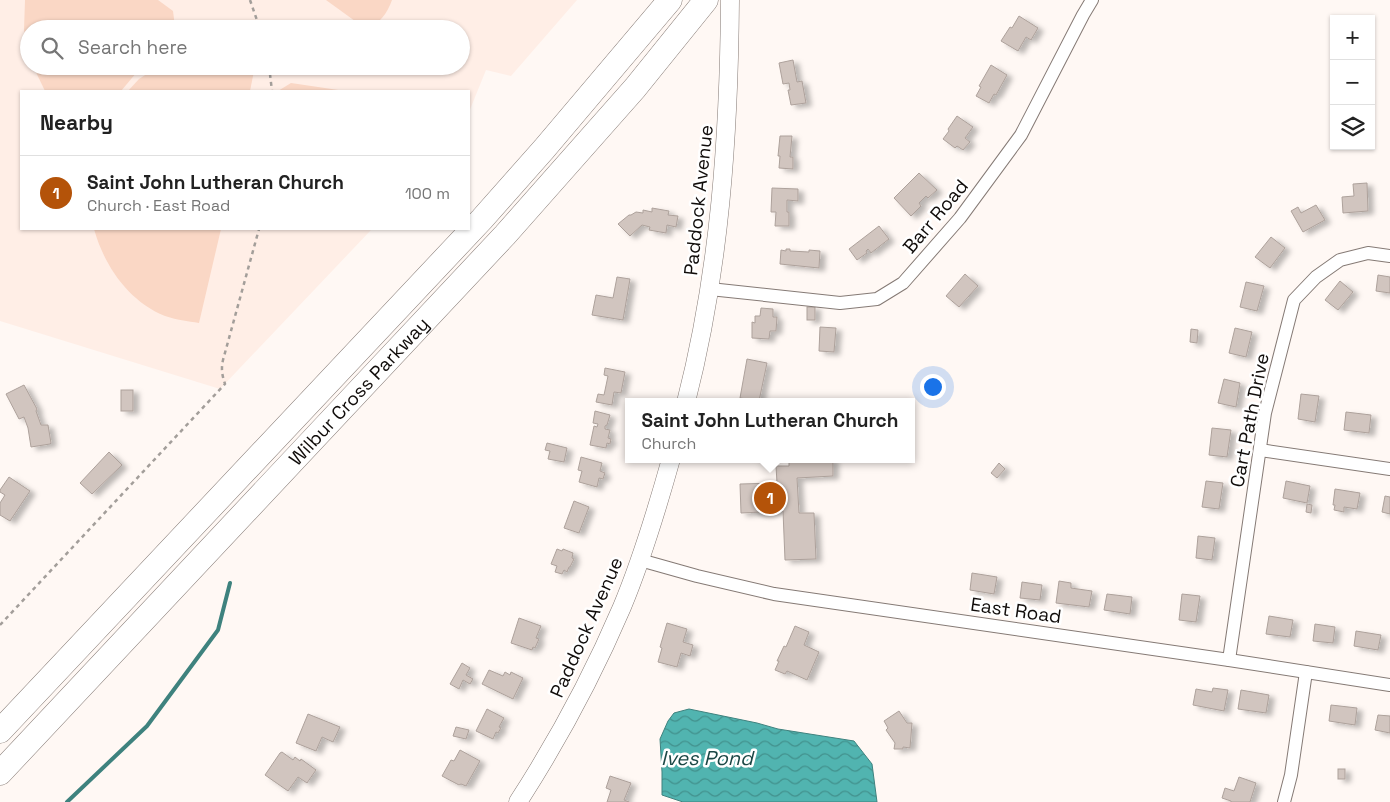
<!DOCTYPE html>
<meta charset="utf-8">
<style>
:root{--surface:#fff;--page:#f2f2f2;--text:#222;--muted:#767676;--line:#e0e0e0;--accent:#b45309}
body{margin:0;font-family:"Space Grotesk",sans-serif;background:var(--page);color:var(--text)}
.controls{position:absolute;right:15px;top:15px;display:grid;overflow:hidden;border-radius:0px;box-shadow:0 1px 4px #0004}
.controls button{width:45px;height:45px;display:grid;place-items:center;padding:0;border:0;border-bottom:1px solid var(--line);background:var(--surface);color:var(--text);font:25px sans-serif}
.you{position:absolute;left:932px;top:386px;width:18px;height:18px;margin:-12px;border:4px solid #fff;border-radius:50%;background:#1a73e8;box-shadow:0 0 0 8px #1a73e833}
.badge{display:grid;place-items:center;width:32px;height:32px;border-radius:50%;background:var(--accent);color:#fff;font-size:16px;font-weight:700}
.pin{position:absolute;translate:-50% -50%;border:2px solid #fff;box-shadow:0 1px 5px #0006}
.popup{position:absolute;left:625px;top:398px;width:290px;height:65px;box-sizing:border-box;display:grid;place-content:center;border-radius:0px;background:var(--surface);filter:drop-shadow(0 1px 4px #0005);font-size:16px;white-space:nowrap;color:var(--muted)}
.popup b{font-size:19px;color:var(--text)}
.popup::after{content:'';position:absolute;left:50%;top:100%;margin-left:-10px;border:10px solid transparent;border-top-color:var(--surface)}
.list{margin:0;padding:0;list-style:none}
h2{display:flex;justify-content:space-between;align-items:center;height:65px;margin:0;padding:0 20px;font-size:21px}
h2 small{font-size:16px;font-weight:400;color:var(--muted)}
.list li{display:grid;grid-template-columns:32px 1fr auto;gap:15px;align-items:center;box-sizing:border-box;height:75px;padding:0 20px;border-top:1px solid var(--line)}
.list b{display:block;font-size:19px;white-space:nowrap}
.list p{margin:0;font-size:16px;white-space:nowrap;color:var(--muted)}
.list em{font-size:16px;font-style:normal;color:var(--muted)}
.icon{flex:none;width:28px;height:28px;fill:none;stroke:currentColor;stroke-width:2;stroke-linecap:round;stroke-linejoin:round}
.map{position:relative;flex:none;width:1390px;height:802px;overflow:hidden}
.search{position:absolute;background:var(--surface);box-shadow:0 1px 4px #0004;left:20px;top:20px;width:450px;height:55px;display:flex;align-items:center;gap:12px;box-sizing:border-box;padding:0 18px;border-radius:28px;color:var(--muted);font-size:19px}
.panel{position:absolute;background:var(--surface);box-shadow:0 1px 4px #0004;left:20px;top:90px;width:450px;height:140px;border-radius:0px}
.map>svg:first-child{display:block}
</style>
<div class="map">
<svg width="1390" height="802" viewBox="0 0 1390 802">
<defs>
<pattern id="water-waves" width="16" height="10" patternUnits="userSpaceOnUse" patternTransform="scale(1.25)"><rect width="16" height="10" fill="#51b4b0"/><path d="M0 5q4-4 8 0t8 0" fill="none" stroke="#42918d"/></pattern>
<filter id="shadow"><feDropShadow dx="5.5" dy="3" stdDeviation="2.5" flood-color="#0004"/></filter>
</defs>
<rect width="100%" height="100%" fill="#fff8f4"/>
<path fill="#ffeee6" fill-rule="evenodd" d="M0 0H577L511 76 486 70 469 112V91H21V229H372L220 389 0 321ZM29 29H461V66H29Z"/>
<g fill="#fad7c5">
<path d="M25 0H158L173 11 175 27 174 29H29V56L24 30Z"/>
<path d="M326 0H392C387 14 380 23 366 29Z"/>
<path d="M33 66H142L121 91H45Z"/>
<path d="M159 66H255L250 91H128L139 79Z"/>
<path d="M291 83 345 91H278Z"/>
<path d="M94 229H221L199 323C188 321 176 320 165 316 128 301 104 265 94 229Z"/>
</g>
<path fill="url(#water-waves)" stroke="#3e827e" d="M689 709 757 723 778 729 854 741 872 764 877 802H683L662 795V772L660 739 668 721 674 713Z"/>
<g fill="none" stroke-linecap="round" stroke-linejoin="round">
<path stroke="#3e827e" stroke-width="4" d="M67 802 147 726 218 630 230 583"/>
</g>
<g fill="#d1c5bf" stroke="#ada19b" filter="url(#shadow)">
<path d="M1019 16 1038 28 1031 40 1026 37 1018 51 1001 41 1010 27 1012 28Z"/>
<path d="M793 60 797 82 802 81 806 103 791 105 788 90H790L789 83 783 84 779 63Z"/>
<path d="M991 65 1007 75 996 95 994 94 989 103 976 96 981 87 979 86Z"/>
<path d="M957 116 973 127 965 138 970 142 963 150 957 146 955 148 943 139 949 131 948 129Z"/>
<path d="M780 136H792L790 157H793V169L779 168 780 156H778Z"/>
<path d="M919 173 937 190 928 198 926 196 919 203 921 206 911 216 894 198Z"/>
<path d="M1367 183 1368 211 1343 213 1342 197 1354 196 1353 184Z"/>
<path d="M772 188 798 189V201L787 200V212H789V226H775L776 212H771Z"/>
<path d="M1316 205 1325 220 1303 232 1291 211 1298 207 1301 213Z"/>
<path d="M652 208 669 211 668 215 678 216 676 227 667 225 666 233 649 230 650 227 642 225 630 236 618 224 629 215H631L636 212 643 213V210L652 212Z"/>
<path d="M879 226 889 239 871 253 868 249 866 251 867 253 857 260 849 249Z"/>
<path d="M1271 237 1285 248 1270 268 1255 257Z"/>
<path d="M786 249H790V251L809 252V250L820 251 819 268 780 264 781 250 786 251Z"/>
<path d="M965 274 978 286 959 307 946 296Z"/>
<path d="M1378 275 1390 277V293L1376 291Z"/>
<path d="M617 277 630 279 623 320 592 315 596 295 613 298Z"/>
<path d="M1340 281 1353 292 1338 310 1325 300Z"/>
<path d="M1246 282 1264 286 1257 311 1240 307Z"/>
<rect x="807" y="307" width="8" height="13"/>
<path d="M761 308 773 309V317H777L776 331H770L769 339 752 338V322L755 323V316H760Z"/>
<path d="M820 327 836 328 834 352 819 351Z"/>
<path d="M1235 328 1252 332 1246 357 1229 353Z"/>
<path d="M1191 329 1198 330 1197 343 1190 342Z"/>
<path d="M747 359 767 363 759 401 740 398Z"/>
<path d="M605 368 625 372 621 393 614 392 612 405 596 402 598 394 604 395 608 376 604 375Z"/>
<path d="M1224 379 1240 383 1236 407 1218 403Z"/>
<path d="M24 385 37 409 36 411 41 425H48L51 443 50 444 31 447 28 428 24 417 19 419 6 394Z"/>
<rect x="121" y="390" width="12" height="21"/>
<path d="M1301 394 1319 396 1315 422 1298 419Z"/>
<path d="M595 411 610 415 607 425 605 426V429L610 430 608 438 611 439 610 444 607 443 606 448 590 445 594 426 597 427 598 424 593 423Z"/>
<path d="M1346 412 1371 415 1369 433 1344 430Z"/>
<path d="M1212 428 1231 430 1227 457 1209 455Z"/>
<path d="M547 443 567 448 564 462 548 459 550 451 545 450Z"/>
<path d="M109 452 122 465 92 494 80 483Z"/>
<path d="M581 457 602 463 600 471 605 473 603 479 599 478 597 487 579 482 582 471 578 470Z"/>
<path d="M789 459H833V476L797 478 799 513H814L816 559 785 560 783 511 741 513 740 484 777 483 776 466H789Z"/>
<path d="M999 463 1005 469 997 478 991 473Z"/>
<path d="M9 477 30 491 10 521 0 515V503L5 495 0 492V490Z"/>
<path d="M1206 481 1223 483 1219 509 1202 507Z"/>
<path d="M1286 481 1310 486 1307 503 1283 498Z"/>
<path d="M1335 489 1360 493 1357 509 1344 507V512L1334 510 1335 505H1333Z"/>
<path d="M1385 496 1390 497V514L1382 512Z"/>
<path d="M574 501 589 507 579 533 564 528Z"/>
<path d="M1307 504 1312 505 1311 513 1306 512Z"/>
<path d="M1198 536 1215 538 1212 560 1196 558Z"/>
<path d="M557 549 562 551 563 549 573 553 572 558 574 559 570 567H569L567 572 564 570 562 574 555 572 557 566 551 564Z"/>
<path d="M972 573 997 577 994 594 970 590Z"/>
<path d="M1059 581 1071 583V588L1092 591 1089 607 1056 603Z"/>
<path d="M1022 582 1042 585 1040 600 1020 598Z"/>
<path d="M1107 594 1132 597 1130 614 1104 610Z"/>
<path d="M1182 594 1200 596 1196 622 1179 620Z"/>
<path d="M1269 616 1293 620 1290 637 1266 634Z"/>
<path d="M519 618 541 626 536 638 539 639 535 648 533 647 532 650 511 643Z"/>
<path d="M667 623 687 629 683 642 693 645 690 656 681 653 677 667 658 662 662 648 660 647Z"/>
<path d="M1315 624 1335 627 1333 643 1313 641Z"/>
<path d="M795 626 809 632 804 645 819 652 807 680 787 671 785 674 775 670 779 661H777L784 646 786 647Z"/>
<path d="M1356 631 1381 635 1378 650 1354 646Z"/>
<path d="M462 663 470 668 466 675 473 679 470 684 463 680 459 689 450 684Z"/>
<path d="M489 670 503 676 505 672 510 675 511 672 523 678 513 699 482 684Z"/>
<path d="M1213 688 1228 690 1224 711 1193 705 1196 689 1212 692Z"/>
<path d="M1241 690 1269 695 1266 713 1238 709Z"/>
<path d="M1331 705 1357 708 1355 725 1329 721Z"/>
<path d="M487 709 504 718 499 727 501 728 498 733 496 732 493 739 476 731Z"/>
<path d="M899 711 907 723H912L910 748 903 747V749H894L895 743 886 730 888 728 884 721Z"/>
<path d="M308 714 340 727 333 742 322 737 316 751 296 743Z"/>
<path d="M1378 715 1390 716V733L1375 730Z"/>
<path d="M456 727 469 730 466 739 453 736Z"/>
<path d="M460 750 480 761 466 786 461 784 459 785 442 776 451 760 454 761Z"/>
<path d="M282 752 293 760 295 757 300 761 301 759 316 770 307 783 298 777 288 791 265 775 280 753Z"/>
<rect x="1338" y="769" width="7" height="10"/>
<path d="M610 776 631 783 624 800 629 802H607L611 790 606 788Z"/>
<path d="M1239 777 1256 783 1250 802H1231V801L1222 798 1225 788 1234 791Z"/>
</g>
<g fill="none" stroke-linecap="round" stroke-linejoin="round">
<defs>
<g id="minor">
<path d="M710 289 840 303 877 299 903 283 960 218 1021 135 1083 15 1092 0"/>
<path d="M1260 450 1390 469"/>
<path d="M640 560 697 576 774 594 1229 660 1390 685"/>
<path d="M1229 660 1265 413 1294 300 1316 277 1340 260 1368 253 1390 256"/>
<path d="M1284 802 1291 775 1306 672"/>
</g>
<g id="secondary">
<path d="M686 402C720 270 729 135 730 0"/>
<path d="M518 802C558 740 593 675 622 607 642 559 657 509 671 459"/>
</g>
<g id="motorway">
<path d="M0 731 482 219 544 149 670 0"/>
<path id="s1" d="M0 773 505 235 635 88 706 0"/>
</g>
</defs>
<use href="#minor" stroke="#857a75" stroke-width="14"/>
<use href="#secondary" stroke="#857a75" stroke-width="19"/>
<use href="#motorway" stroke="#857a75" stroke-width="25"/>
<g stroke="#a39e9a" stroke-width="2.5" stroke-dasharray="4 4" stroke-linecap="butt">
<path d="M250 0 260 29"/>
<path d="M269 66 272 91"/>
<path d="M0 625 225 384C222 375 221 369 223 360L259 229"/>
</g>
<use href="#minor" stroke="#fff" stroke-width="12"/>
<use href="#secondary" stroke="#fff" stroke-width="18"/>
<use href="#motorway" stroke="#fff" stroke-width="24"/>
</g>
<g text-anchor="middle" stroke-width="5" stroke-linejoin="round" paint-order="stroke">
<g font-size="19" fill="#100c0a" stroke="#fff">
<text transform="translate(698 200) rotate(-84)" y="7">Paddock Avenue</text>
<text transform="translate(935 216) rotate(-50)" y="7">Barr Road</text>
<text dy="7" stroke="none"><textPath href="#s1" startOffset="524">Wilbur Cross Parkway</textPath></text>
<text transform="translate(1249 420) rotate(-79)" y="7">Cart Path Drive</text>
<text transform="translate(1016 610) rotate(8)" y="7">East Road</text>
<text transform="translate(586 627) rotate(-66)" y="7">Paddock Avenue</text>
</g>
<g font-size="20" font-style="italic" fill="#1b4846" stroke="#fff">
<text x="707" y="765">Ives Pond</text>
</g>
</g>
</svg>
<div class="controls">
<button>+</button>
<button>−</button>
<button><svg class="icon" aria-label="layers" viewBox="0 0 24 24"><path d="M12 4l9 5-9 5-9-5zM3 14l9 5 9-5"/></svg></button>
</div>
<div class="you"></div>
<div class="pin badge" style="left:770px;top:498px">1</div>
<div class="popup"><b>Saint John Lutheran Church</b>Church</div>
<div class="search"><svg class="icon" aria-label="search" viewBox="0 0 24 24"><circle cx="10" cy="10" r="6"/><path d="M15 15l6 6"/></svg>Search here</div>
<section class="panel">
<h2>Nearby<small></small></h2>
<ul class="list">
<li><span class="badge">1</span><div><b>Saint John Lutheran Church</b><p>Church · East Road</p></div><em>100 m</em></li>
</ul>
</section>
</div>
